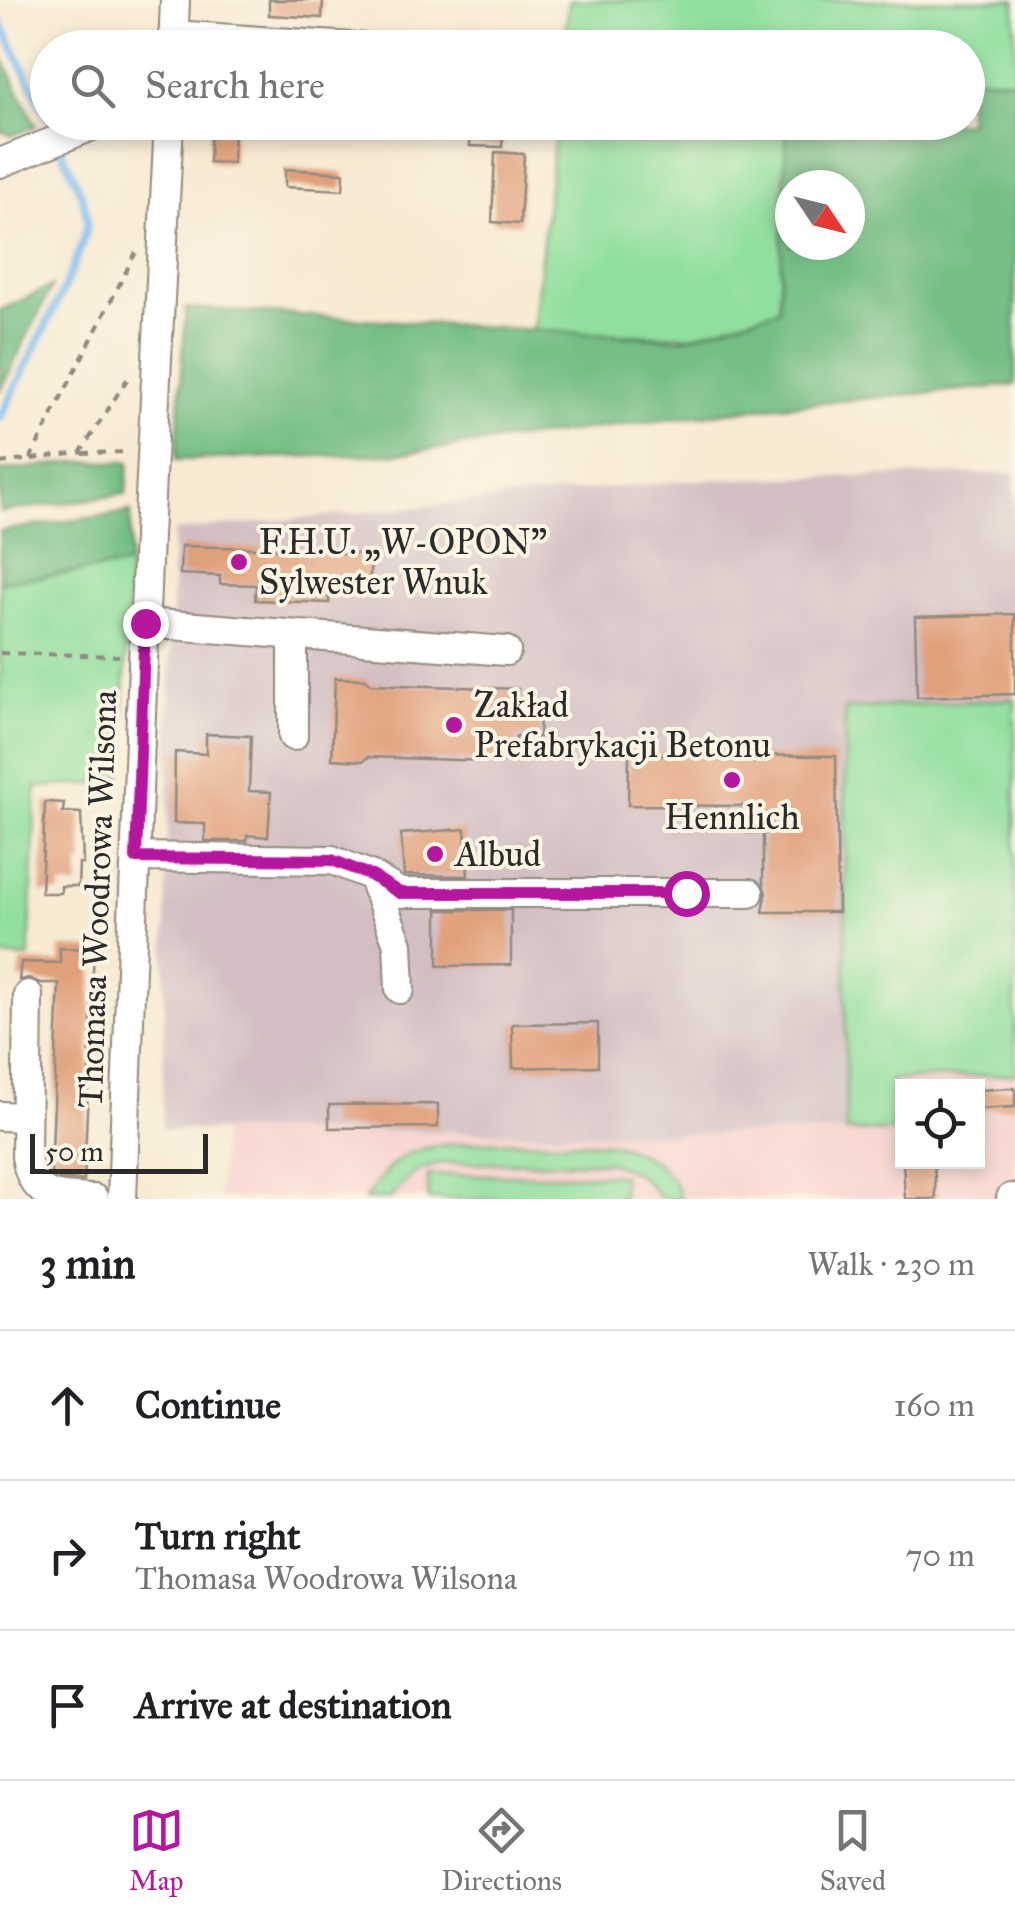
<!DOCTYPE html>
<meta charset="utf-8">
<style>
:root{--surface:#fff;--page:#f2f2f2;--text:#202124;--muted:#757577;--line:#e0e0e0;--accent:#b5179e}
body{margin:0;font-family:"IM FELL Great Primer",serif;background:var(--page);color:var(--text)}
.controls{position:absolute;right:30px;bottom:30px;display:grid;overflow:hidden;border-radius:0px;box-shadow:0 5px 15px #0003}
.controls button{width:90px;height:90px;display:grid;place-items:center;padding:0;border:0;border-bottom:2px solid var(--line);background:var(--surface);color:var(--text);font:50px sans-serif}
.compass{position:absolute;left:775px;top:170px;width:90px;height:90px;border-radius:50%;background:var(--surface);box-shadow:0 5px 15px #0003;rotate:125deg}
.scale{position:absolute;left:30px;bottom:25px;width:178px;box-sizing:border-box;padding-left:10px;border:5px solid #2b2b2b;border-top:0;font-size:28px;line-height:35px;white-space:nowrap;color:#2b2b2b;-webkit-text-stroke:8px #fcf5e5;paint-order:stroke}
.stop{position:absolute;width:30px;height:30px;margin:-22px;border:8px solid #b5179e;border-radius:50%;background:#fff}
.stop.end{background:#b5179e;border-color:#fff;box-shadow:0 2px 10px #0008}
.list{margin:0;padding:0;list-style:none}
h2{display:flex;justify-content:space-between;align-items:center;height:130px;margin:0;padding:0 40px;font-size:42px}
h2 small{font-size:32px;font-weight:400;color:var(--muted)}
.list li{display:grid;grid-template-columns:65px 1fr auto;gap:30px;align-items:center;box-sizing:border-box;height:150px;padding:0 40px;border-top:2px solid var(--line)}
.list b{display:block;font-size:38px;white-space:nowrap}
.list p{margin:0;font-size:32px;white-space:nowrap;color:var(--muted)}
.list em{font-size:32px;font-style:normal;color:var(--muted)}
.icon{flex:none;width:55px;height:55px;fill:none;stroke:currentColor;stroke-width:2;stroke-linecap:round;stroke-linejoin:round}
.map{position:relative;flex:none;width:1015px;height:1199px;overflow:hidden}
.search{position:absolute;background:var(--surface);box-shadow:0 5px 15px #0003;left:30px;right:30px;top:30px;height:110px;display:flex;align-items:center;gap:25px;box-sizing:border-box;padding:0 35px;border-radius:55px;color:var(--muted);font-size:38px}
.sheet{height:580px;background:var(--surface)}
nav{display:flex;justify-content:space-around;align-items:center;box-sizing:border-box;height:140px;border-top:2px solid var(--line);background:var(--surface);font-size:28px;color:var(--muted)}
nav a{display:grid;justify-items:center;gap:5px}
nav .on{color:var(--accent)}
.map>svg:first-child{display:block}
</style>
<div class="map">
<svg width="1015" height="1199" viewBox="0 0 1015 1199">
<rect width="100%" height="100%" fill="#fcf5e5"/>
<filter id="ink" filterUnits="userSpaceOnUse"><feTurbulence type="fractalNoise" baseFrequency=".01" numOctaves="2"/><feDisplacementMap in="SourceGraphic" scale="20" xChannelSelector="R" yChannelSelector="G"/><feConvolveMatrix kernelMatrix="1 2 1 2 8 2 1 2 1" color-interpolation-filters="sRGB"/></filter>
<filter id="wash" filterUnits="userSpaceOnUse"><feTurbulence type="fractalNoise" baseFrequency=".0048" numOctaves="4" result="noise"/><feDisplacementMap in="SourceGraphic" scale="40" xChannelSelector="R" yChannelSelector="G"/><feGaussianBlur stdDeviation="2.25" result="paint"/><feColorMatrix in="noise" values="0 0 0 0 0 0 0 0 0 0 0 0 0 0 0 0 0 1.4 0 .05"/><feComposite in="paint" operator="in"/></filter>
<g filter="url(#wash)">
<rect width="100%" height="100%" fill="#f8ead3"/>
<path fill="#f7d0cd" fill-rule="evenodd" d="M1015 1074V1199H219L222 1131 695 1134 893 1131 892 1080ZM902 1086H978V1162H902Z"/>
<path fill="#d2bec3" d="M1015 473V699L845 709 846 1132 695 1134 162 1130 173 531 691 480Z"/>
<g fill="#91df9e" stroke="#5e8564" stroke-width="2.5">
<path d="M569 0H1015V81L968 80V48H564Z"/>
<path d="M556 123H787L779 310 692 336 533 332Z"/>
<path d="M129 565 121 782 36 787 29 958 0 956V582Z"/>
<path d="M1015 699V1074L892 1080 893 1131 846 1132 845 709Z"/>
<path d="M610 1143C642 1151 671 1165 681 1199H661C646 1177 633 1169 607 1162L441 1163 415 1172 389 1199H365C377 1183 390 1163 408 1154 446 1135 562 1143 610 1143Z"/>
<rect x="428" y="1175" width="194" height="24"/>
</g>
<g fill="#74be85" stroke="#507458" stroke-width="2.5" fill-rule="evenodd">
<path d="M0 52 36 126 12 136 0 131Z"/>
<path d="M968 77 1015 80V385L767 407 394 454 176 460 186 308 679 339 692 336 779 309 787 123 968 122ZM850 185V245H790V185Z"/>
<path d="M52 286 0 391V310Z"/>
<path d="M79 462H129L126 494 0 512V471Z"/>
<path d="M131 512 129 565 0 582V531Z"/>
</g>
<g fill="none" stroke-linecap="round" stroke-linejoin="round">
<g stroke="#7cbbf0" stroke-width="8">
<path d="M0 21 48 118"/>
<path d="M0 418C16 384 90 247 87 219 85 195 69 168 60 147"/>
</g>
</g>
<g id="blocks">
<g fill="#e1a07b">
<path d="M269 0H323L322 18 269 15Z"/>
<path d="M211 122H234L233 163 209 162Z"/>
<path d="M471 122H504L502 147 470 146Z"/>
<path d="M495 152 524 154 520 224 492 222Z"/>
<path d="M285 169 344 173 343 190 285 187Z"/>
<path d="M181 546 331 550 330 553 371 554 369 594 329 593V603L255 600 256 585 220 584V576L180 574Z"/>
<path d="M1015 614V694L917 697 915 617Z"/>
<path d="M335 678 366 679 370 684 518 689 517 713 540 714 539 737 516 736 515 762 368 757 363 761 332 759Z"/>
<path d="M206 734 251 736 249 791 271 792 268 837 247 835V841H205V824L174 823 175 752 206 754Z"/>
<path d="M629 754 836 756 838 912H763L766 894 763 883V833H746L747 806 628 805Z"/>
<path d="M45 802 64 803 63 812 81 813 83 864 79 863 78 886H61V893H41Z"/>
<path d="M465 829 468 876 404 875 401 834Z"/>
<path d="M438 910H511V965L438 966Z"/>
<path d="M60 948 94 949 84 1181 61 1179 51 1174 59 983H40L29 978 19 980 21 962 60 963Z"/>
<path d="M598 1023V1066L513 1068 512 1024Z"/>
<path d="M1015 1088V1107L978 1109V1090Z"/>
<path d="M438 1104V1127L329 1128V1105Z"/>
<path d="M903 1162H934L936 1199H905Z"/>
</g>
</g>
</g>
<g filter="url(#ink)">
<use href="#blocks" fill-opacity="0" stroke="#928a7f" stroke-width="2.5"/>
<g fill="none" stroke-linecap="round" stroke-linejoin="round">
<defs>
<g id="minor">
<path d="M173 35 368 48"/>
<path d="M173 48 175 0"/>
<path d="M0 163 102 122"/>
<path d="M145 623 506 651"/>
<path d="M293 736V636"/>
<path d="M136 857 332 860 372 876 400 893H749"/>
<path d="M372 876 398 944 400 989"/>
<path d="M28 995 26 1156C32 1199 56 1197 94 1199"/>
<path d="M0 1116 26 1117"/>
<path d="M1011 1198V1199"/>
<path d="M122 1199 148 536 169 122"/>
</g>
</defs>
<use href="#minor" stroke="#928a7f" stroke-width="32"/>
<g stroke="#928a7f" stroke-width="4" stroke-dasharray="8 8" stroke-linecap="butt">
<path d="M82 453 128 452"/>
<path d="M30 459 137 250"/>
<path d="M0 463 80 453 128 378"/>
<path d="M0 653 119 656"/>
</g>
<use href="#minor" stroke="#fff" stroke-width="28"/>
</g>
</g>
<g fill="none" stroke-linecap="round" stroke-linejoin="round" filter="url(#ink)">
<path stroke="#b5179e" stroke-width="12" d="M145 623 136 858 332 860 372 876 400 893H686"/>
</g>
<g fill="#b5179e" stroke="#fcf5e5" stroke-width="4">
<circle cx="239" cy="562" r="10"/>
<circle cx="454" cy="725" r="10"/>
<circle cx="732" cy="780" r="10"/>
<circle cx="435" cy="854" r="10"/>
</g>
<g text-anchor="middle" stroke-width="8" stroke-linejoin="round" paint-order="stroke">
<g font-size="35" fill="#2b2b2b" stroke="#fcf5e5" text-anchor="start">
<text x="259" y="554">F.H.U. „W-OPON”<tspan x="259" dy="40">Sylwester Wnuk</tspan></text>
<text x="474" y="717">Zakład<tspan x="474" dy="40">Prefabrykacji Betonu</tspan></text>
<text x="732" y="829" text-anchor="middle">Hennlich</text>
<text x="455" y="866">Albud</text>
</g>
<g font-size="35" fill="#2b2b2b" stroke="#fcf5e5">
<text transform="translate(97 899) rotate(-88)" y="12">Thomasa Woodrowa Wilsona</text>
</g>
</g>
</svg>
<div class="controls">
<button><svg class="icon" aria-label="locate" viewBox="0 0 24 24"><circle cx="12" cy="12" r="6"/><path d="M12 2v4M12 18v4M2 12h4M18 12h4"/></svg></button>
</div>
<svg class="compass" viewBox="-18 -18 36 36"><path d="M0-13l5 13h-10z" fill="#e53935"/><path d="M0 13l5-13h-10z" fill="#757577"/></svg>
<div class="scale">50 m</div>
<div class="stop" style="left:686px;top:893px"></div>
<div class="stop end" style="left:145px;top:623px"></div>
<div class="search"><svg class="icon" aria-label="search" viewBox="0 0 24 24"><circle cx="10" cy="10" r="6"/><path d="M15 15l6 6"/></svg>Search here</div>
</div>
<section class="sheet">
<h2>3 min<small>Walk · 230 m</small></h2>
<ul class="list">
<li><svg class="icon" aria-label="ahead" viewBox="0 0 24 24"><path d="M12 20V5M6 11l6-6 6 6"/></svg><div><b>Continue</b></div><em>160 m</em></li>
<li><svg class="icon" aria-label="right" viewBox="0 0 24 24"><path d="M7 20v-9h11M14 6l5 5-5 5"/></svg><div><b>Turn right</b><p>Thomasa Woodrowa Wilsona</p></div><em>70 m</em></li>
<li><svg class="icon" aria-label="arrive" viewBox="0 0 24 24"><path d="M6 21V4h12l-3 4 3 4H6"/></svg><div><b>Arrive at destination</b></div></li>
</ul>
</section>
<nav>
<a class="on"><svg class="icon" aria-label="map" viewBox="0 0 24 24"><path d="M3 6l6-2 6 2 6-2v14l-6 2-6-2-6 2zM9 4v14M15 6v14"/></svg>Map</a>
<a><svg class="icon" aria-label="directions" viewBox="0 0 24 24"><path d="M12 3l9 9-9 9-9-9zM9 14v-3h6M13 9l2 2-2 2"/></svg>Directions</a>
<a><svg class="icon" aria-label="saved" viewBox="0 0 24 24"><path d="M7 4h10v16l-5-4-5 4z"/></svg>Saved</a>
</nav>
